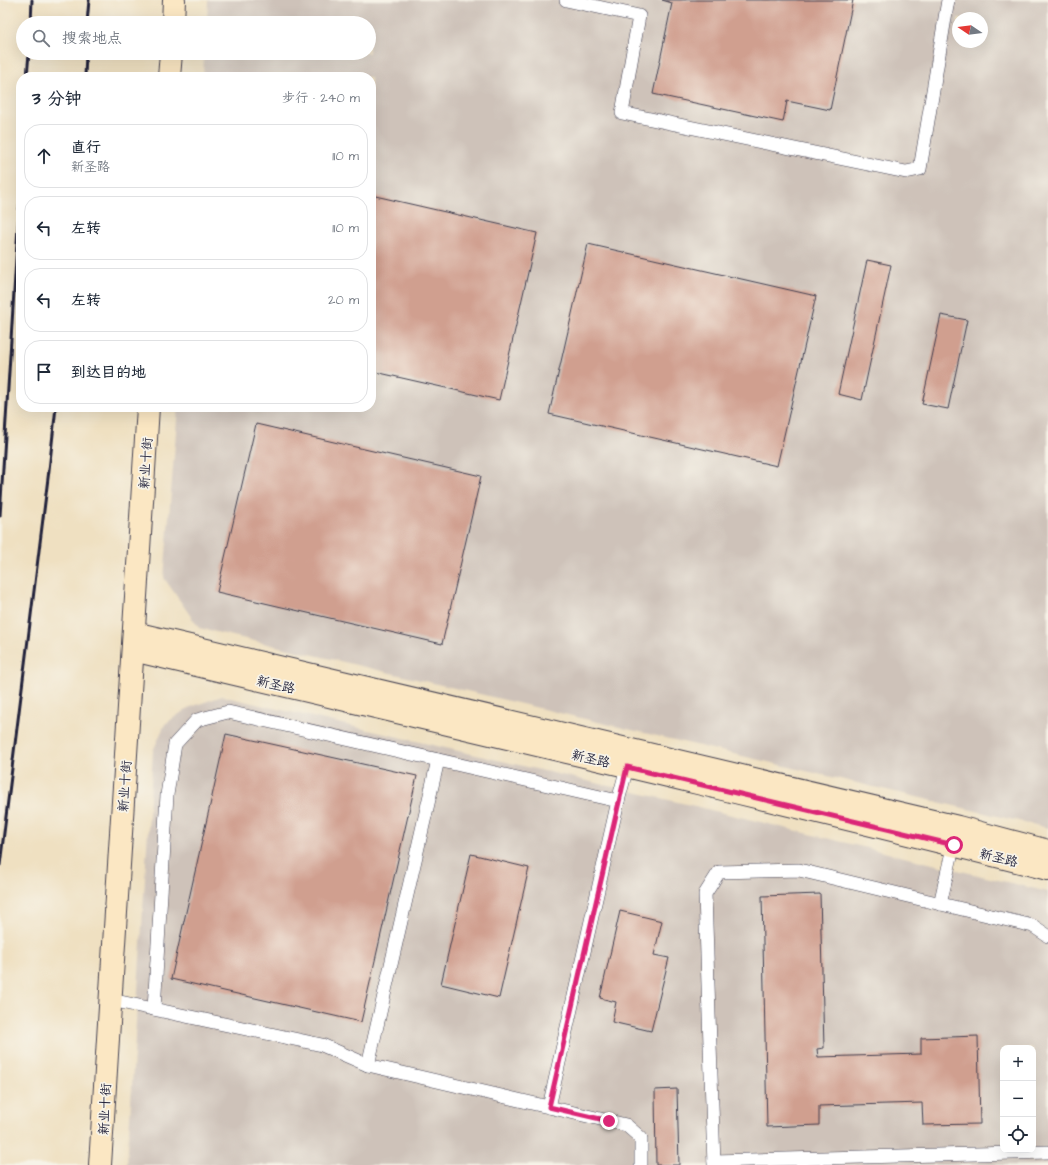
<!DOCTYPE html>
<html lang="zh">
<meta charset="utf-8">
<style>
:root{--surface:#fff;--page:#f6f6f7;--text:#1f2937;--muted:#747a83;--line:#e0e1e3}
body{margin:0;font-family:"Architects Daughter","LXGW WenKai TC",sans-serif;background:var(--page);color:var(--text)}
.controls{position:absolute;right:12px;bottom:12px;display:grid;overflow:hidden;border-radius:8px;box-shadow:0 4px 16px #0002}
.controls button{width:36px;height:36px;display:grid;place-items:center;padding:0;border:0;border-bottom:1px solid var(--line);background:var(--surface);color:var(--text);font:20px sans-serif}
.compass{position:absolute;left:952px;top:12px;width:36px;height:36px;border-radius:50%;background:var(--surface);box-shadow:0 4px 16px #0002;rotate:283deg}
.stop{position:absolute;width:12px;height:12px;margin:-9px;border:3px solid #db2777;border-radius:50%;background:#fff}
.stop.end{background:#db2777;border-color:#fff;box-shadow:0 1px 4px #0008}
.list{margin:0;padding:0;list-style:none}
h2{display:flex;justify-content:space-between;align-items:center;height:52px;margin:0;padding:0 16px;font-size:17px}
h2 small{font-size:13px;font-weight:400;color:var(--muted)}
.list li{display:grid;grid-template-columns:26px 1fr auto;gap:12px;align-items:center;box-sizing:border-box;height:64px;margin:0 8px 8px;padding:0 8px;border:1px solid var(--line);border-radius:16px}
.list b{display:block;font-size:15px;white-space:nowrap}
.list p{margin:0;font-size:13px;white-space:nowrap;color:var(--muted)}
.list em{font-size:13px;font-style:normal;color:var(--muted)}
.icon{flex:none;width:22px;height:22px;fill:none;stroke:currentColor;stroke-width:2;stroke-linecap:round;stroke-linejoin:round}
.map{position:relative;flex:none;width:1048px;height:1165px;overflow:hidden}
.search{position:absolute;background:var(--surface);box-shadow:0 4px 16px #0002;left:16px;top:16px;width:360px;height:44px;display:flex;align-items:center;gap:10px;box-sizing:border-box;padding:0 14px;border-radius:22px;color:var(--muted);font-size:15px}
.panel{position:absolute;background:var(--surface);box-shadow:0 4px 16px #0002;left:16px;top:72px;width:360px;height:340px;border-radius:16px}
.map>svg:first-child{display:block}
</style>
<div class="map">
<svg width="1048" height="1165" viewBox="0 0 1048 1165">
<rect width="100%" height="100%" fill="#f7f3e8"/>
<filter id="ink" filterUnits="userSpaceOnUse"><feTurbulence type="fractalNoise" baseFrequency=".025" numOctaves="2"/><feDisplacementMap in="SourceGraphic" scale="8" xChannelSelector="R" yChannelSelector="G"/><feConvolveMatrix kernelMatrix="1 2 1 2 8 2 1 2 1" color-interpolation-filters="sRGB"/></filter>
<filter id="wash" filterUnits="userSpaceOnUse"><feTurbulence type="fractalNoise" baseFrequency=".012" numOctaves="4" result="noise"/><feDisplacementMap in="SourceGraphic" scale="16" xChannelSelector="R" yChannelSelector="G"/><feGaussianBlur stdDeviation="0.9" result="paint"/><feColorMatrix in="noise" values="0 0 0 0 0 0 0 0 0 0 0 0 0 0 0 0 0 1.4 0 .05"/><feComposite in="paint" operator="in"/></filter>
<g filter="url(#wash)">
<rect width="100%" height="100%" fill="#efe0c1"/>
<g fill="#cec2b9" fill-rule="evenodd">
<path d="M208 0H1048V828L199 628 164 578 178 407H371V77H203L204 53H369V23H207ZM958 18H982V42H958Z"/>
<path d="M222 696 682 803 1048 892V1165H127L153 751 165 724 188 708ZM1003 1048H1033V1150H1003Z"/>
</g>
<g id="blocks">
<g fill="#d09f8f">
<path d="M662 0H853L830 110 787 101 783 122 653 94 672 3Z"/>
<path d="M371 195 537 233 499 400 371 371Z"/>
<path d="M588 244 816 296 777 466 549 414Z"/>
<path d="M867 260 891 265 862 400 838 394Z"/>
<path d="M941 315 967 320 948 409 922 404Z"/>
<path d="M256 424 481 476 442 644 217 592Z"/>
<path d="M226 734 417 776 361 1022 171 979Z"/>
<path d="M471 854 529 868 499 998 441 984Z"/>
<path d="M820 894 824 1048 817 1049 818 1057 921 1054V1038L978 1036 980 1124 923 1125 922 1103 819 1106V1125L767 1127 762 896Z"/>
<path d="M620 911 662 921 654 955 669 958 651 1031 612 1022 616 1002 600 998Z"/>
<path d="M677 1089 679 1165H656L655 1090Z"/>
</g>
</g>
</g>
<g filter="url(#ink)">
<use href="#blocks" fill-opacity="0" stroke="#413e4f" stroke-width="1"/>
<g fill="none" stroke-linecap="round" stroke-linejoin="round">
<defs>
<g id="lane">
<path d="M566 0 639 16 622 113 906 172 920 169 948 0"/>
<path d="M618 801 629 760"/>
<path d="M940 904 955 839"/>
<path d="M111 1000 322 1045 368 1065 626 1125 641 1138V1165"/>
<path d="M154 1009 167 795 175 744 197 720 228 712 618 801 549 1107"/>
<path d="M368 1065 438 760"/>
<path d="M714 1161 1048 1152"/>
<path d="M714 1165 705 894 719 872 799 870 1033 926 1048 936"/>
</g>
<g id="secondary">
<path d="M173 23 174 0"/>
<path d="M169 77 171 53"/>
<path d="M134 633 958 827 1048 851"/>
<path d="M133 650C438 722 744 792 1048 869"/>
<path d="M100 1165 148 407"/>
</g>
</defs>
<use href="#lane" stroke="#413e4f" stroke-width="14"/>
<use href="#secondary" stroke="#413e4f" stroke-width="24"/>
<use href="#lane" stroke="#fff" stroke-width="13"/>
<use href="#secondary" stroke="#fbe7c3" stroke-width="22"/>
<g stroke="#22223b" stroke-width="3">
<path d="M31 23 32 0"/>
<path d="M87 23 89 0"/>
<path d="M27 77 29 53"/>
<path d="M85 77 86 53"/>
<path d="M0 516 21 179"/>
<path d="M0 865 49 470 56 407"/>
</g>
</g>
</g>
<g fill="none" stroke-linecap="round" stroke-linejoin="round" filter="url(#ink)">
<path stroke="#db2777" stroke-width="5" d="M609 1121 549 1107 627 767 954 845"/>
</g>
<g text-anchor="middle" stroke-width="3.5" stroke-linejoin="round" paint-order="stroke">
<g font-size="13" fill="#22223b" stroke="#f7f3e8">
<text transform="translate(145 463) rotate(-86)" y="5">新业十街</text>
<text transform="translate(276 684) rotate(13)" y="5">新圣路</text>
<text transform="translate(591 758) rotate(13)" y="5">新圣路</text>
<text transform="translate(124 786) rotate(-86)" y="5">新业十街</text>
<text transform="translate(999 857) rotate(14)" y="5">新圣路</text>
<text transform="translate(104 1109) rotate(-87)" y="5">新业十街</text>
</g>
</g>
</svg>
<div class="controls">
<button>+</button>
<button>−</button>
<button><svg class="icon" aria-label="locate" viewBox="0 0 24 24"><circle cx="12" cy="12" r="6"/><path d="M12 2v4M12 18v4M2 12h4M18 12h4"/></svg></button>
</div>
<svg class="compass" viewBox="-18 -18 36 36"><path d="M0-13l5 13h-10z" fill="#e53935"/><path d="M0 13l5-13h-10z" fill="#747a83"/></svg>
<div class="stop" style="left:954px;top:845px"></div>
<div class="stop end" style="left:609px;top:1121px"></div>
<div class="search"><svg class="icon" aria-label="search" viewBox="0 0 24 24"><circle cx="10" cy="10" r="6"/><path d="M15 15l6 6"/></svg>搜索地点</div>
<section class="panel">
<h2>3 分钟<small>步行 · 240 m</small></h2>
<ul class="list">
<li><svg class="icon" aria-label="ahead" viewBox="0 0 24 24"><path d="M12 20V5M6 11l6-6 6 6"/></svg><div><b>直行</b><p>新圣路</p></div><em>110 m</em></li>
<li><svg class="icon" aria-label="left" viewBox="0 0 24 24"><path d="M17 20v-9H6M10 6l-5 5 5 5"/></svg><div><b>左转</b></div><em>110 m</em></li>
<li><svg class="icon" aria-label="left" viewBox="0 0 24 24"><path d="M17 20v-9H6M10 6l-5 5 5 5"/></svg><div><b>左转</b></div><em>20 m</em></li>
<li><svg class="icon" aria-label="arrive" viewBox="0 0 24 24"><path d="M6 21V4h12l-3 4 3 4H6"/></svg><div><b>到达目的地</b></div></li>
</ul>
</section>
</div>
